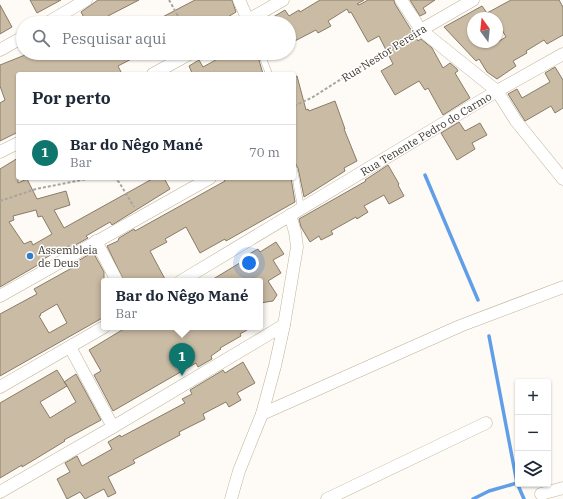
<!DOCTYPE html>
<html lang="pt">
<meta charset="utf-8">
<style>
:root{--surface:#fff;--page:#f2f2f3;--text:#1f2937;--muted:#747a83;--line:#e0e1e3;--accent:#0f766e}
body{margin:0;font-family:"IBM Plex Serif",serif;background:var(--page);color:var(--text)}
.controls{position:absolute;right:12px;bottom:12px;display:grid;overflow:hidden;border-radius:4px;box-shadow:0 1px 3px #0004}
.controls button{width:36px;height:36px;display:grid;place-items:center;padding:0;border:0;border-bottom:1px solid var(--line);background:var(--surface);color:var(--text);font:20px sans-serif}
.compass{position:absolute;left:467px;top:12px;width:36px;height:36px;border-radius:50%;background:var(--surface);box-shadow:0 1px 3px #0004;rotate:345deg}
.you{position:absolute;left:249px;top:263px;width:14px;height:14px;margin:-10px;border:3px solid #fff;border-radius:50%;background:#1a73e8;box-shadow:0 0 0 6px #1a73e833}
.badge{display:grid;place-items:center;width:26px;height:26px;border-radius:50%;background:var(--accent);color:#fff;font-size:13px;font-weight:700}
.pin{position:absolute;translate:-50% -33px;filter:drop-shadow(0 1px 2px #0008)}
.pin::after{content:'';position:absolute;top:21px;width:14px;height:12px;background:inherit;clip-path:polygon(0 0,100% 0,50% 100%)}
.popup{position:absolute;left:101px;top:278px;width:162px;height:52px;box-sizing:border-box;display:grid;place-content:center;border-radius:4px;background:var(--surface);filter:drop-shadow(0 1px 3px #0005);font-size:13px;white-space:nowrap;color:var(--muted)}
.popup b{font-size:15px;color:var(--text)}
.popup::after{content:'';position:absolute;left:50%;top:100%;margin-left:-8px;border:8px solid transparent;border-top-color:var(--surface)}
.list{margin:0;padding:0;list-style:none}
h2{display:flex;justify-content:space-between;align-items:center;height:52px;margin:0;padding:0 16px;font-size:17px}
h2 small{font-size:13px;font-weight:400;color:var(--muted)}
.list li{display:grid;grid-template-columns:26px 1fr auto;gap:12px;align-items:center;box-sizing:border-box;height:56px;padding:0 16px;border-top:1px solid var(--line)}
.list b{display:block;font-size:15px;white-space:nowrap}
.list p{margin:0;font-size:13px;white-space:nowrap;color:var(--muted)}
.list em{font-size:13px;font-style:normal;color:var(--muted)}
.icon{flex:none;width:22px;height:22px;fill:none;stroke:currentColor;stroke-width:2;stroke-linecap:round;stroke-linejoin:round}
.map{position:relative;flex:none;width:563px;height:499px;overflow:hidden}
.search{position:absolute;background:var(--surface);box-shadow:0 1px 3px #0004;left:16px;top:16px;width:280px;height:44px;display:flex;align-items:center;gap:10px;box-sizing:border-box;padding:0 14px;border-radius:22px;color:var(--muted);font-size:15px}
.panel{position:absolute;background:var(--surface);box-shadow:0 1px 3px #0004;left:16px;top:72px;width:280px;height:108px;border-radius:4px}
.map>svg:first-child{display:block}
</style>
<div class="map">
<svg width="563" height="499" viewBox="0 0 563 499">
<rect width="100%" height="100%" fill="#fefbf6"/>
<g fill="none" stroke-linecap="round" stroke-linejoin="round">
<g stroke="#609fe8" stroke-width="3.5">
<path d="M425 175 478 300"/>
<path d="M489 336 517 483 524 499"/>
<path d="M473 499 489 491 517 483"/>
</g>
</g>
<g fill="#cabba4" stroke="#897c66" fill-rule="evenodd">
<path d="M30 0H61L37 13Z"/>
<path d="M98 0H139L108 16 112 23H87L81 12Z"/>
<path d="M195 0H232L236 12 218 23H208L205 17 195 23H151Z"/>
<path d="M320 0H364L357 4 359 5 368 0H394L395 4 418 41 421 39 432 48 443 68 450 63 457 69 458 71 455 73 470 98 443 115 428 88 425 90 419 81 395 95 381 71 393 64 379 36 368 42 351 12 349 13 347 9 328 21 331 26 318 33 316 30 289 44V23H263L285 10 289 16 299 10 300 12Z"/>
<path d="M410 0H435L423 8 426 13 420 16Z"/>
<path d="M511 0H559L563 7V35L547 44 544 40 526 51 527 53 513 61 516 66 497 79 487 72 479 59 476 61 444 27 482 6 487 13ZM473 18H497V21L506 37 489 47 486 42H473Z"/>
<path d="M0 5 12 27 0 34Z"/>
<path d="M30 53H143L118 66 122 74H18V132L0 141V103L5 100 0 86V65Z"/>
<path d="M221 53H257L263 74H191L192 73 189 66 199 60 203 67 223 56Z"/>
<path d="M555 67 563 80V108L555 113 551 106 525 121 508 94 517 89 522 98 550 82 545 73Z"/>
<path d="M297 76 306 110 308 109 309 111 335 101 345 129H344L357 161 344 168 345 171 304 197 298 168 296 165 294 156V77Z"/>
<path d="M459 122 465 131 480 123 487 135 472 143 475 149 457 160 441 133Z"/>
<path d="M18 158V183L27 179 37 199 66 191 70 205 54 210 64 228 154 178H164L170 189 112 225 110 222 86 236 88 238 70 248 69 246 62 250 61 249 42 260 43 262 0 287V169ZM36 210 38 217 42 216 52 234 33 245 31 241 24 244 9 222 14 220 13 216Z"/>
<path d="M388 165 399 184 398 185 404 196 389 204 384 195 364 206 368 212 357 219 356 217 331 231 333 234 321 240 319 236 310 242 301 227 299 219 366 181 365 180Z"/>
<path d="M223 178H291L295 202 226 241 225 239 200 253 186 227 165 239 167 242 150 251 166 281H124L107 246 118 241 119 238 134 229 135 231 225 181Z"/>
<path d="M276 242 284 254 273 260 281 273 268 281 277 295 273 301 260 303V281H210L243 261 242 258 258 249 260 252Z"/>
<path d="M93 252 104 272V317L0 376V314L37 294 34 289 79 264 78 261ZM57 304 67 323 49 333 39 316 41 315 40 314Z"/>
<path d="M127 327H252L240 334 241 336 220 348 221 349 211 356 212 359 198 367 196 363 113 411 94 375 101 371 89 350Z"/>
<path d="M243 362 255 383 237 393 241 400 229 407 226 402 203 414 205 419 179 432 180 435 133 460 135 463 108 477 116 493 108 497 104 489 85 499 80 492 67 499 57 479 70 472 65 463 77 456 82 466 112 449 108 442 120 435 121 437 185 403 182 399 192 394 190 390 220 372 223 370 225 373Z"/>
<path d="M57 370 67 386 64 382 76 374 101 420 64 440 65 441 37 458 22 467V465L0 478V403ZM67 386 76 402 50 418 40 402Z"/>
</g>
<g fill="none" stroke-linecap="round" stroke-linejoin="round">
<defs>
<g id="lane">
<path d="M261 53 269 74"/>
<path d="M294 169 301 208"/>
</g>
<g id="street">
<path d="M239 0 248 20"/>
<path d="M401 0 421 30 497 91 516 121 563 179"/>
<path d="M47 23 86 0"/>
<path d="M243 23 283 0"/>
<path d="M421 30 473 0"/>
<path d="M0 50 23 37"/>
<path d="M153 74 191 53"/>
<path d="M0 152 18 143"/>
<path d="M96 241 117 281"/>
<path d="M181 281 497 91 563 54"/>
<path d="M0 296 210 178"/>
<path d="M70 347 113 427"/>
<path d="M0 387 104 327"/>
<path d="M262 414 460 326 563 287"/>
<path d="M0 492 113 427 284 325"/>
<path d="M541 494 563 488"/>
<path d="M231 499 239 471 262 414 275 366 284 325 297 247 295 232 290 215"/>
<path d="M327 499 486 423"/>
</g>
</defs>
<use href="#lane" stroke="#bfb19a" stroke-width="7"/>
<use href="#street" stroke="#bfb19a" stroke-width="13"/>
<g stroke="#a9a49e" stroke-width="2" stroke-dasharray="3 2" stroke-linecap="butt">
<path d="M169 0 182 23"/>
<path d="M294 106 313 97 368 62 411 36"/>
<path d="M113 178 119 182 134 207"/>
<path d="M0 201 36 189 92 178"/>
</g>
<use href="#lane" stroke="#fff" stroke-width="6"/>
<use href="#street" stroke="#fff" stroke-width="12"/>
</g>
<circle fill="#317ccc" stroke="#fff" stroke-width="1.5" cx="30" cy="256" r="4"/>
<g text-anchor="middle" stroke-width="3" stroke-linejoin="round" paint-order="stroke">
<g font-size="11" fill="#3c362d" stroke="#fff">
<text transform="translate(384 53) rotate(-32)" y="4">Rua Nestor Pereira</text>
<text transform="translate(426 134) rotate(-31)" y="4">Rua Tenente Pedro do Carmo</text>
</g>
<g font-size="11" fill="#3c362d" stroke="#fff" text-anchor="start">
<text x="38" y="254">Assembleia<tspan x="38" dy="13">de Deus</tspan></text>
</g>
</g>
</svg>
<div class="controls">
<button>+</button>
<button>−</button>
<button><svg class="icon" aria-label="layers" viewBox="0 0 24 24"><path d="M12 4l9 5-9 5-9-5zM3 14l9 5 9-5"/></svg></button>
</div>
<svg class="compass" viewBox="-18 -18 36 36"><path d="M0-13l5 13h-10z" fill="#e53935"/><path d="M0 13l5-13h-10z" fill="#747a83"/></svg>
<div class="you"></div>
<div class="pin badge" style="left:182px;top:376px">1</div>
<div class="popup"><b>Bar do Nêgo Mané</b>Bar</div>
<div class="search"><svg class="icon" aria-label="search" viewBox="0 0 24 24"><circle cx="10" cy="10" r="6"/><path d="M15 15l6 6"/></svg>Pesquisar aqui</div>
<section class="panel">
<h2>Por perto<small></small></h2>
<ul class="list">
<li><span class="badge">1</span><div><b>Bar do Nêgo Mané</b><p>Bar</p></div><em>70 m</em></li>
</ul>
</section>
</div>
